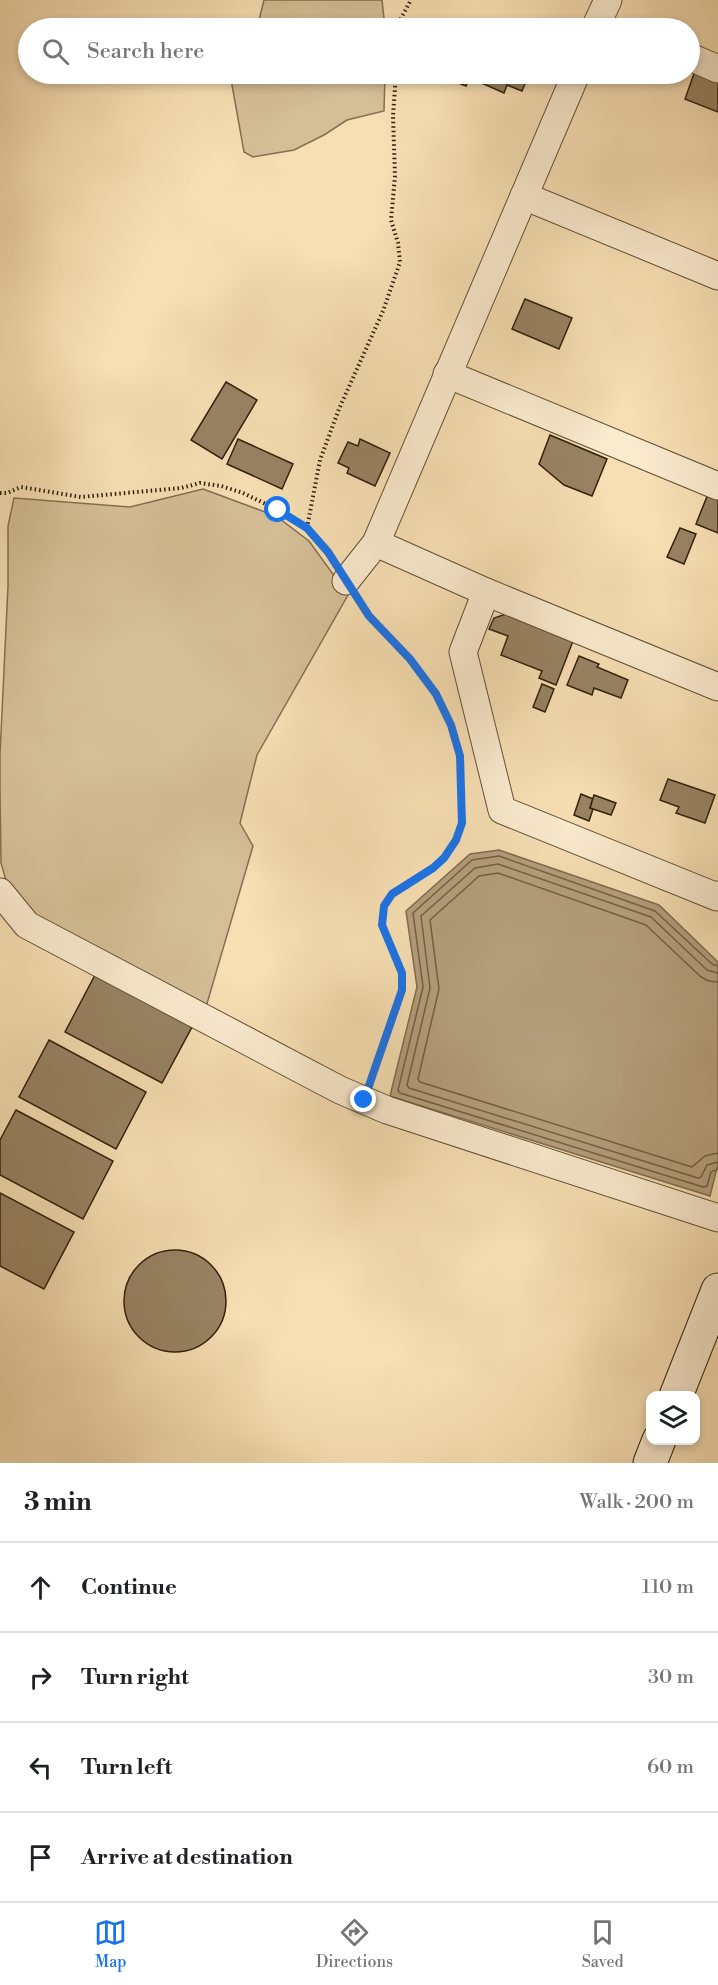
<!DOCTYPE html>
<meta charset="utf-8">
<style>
:root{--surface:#fff;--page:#f6f6f6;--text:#202124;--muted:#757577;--line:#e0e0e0;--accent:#1a73e8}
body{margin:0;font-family:"Libre Bodoni",serif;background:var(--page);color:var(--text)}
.controls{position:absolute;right:18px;bottom:18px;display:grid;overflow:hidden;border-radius:12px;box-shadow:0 3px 9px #0003}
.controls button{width:54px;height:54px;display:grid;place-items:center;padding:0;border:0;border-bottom:2px solid var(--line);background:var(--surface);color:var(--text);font:30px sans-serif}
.stop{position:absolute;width:18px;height:18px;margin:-14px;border:4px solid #1a73e8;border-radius:50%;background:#fff}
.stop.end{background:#1a73e8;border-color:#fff;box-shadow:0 2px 6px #0008}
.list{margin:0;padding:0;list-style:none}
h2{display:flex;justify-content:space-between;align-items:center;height:78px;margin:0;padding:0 24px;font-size:26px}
h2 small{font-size:20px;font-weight:400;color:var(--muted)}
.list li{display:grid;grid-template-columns:39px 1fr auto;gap:18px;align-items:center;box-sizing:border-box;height:90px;padding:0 24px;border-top:2px solid var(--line)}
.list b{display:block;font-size:22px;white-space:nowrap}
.list em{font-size:20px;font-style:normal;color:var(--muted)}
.icon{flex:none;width:33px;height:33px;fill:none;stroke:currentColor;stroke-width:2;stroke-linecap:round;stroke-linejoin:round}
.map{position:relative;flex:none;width:718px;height:1463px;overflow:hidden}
.search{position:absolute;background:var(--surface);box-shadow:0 3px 9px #0003;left:18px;right:18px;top:18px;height:66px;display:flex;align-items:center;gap:15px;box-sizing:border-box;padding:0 21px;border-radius:33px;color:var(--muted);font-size:22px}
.sheet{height:438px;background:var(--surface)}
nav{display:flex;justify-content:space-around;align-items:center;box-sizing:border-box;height:84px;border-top:2px solid var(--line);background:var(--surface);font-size:16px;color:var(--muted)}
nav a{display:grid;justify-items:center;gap:3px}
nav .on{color:var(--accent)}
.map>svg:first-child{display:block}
</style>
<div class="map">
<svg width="718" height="1463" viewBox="0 0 718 1463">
<rect width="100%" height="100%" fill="#f7dfb3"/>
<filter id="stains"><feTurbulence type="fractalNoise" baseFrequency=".00333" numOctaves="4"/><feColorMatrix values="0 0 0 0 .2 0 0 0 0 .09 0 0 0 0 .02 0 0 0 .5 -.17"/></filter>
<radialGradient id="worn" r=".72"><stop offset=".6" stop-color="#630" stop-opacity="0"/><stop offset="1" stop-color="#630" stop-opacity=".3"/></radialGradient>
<g fill="#d5bf97" stroke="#837052" stroke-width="1.5">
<path d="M264 0H382L385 28H257Z"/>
<path d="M230 74H385L384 111 347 120 324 135 294 150 253 157 244 152Z"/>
<path d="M203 489 276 516 309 541 348 595 257 755 240 823 253 846 206 1007 15 912 1 863 0 790V754L8 586V526L14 498 130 507Z"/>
</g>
<path fill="#b49e7b" stroke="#806c4f" stroke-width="1.5" d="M499 850 659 905 718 962V1164L710 1196 390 1096 417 987 406 911 470 854Z"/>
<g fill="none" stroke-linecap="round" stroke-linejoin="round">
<g stroke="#725f44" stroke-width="1.5">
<path d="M718 966 712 964 655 911 499 856 472 860 413 913 423 987 398 1090 400 1093 703 1187 707 1186 711 1172 718 1169"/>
<path d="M718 973 707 970 651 917 498 864 475 868 421 916 430 988 407 1085 409 1088 698 1178 701 1177 707 1165 718 1162"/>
<path d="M718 982 709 981 701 977 646 925 498 873 479 876 430 920 439 989 418 1079 420 1082 692 1167 705 1156 718 1153"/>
</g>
</g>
<g fill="#988363" stroke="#31200d" stroke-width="1.5">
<path d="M696 68 718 76V112L685 99Z"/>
<path d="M454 74H471L466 86 451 80Z"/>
<path d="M477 74H529L522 91 507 85 504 93 475 80Z"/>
<path d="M525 299 572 318 559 349 512 329Z"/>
<path d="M226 382 257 400 222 459 191 440Z"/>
<path d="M550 435 607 459 592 496 564 485 539 464Z"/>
<path d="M238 439 293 464 282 489 227 464Z"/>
<path d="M360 439 390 453 375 486 347 473 349 468 338 463 348 442 358 446Z"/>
<path d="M708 494 718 498V533L696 524Z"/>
<path d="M680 528 696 534 684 564 667 557Z"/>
<path d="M506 614 573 641 556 685 539 678 542 671 501 655 508 636 489 629 494 618Z"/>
<path d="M579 656 599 664 597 667 628 680 621 698 594 688 592 695 567 685Z"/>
<path d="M542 684 554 689 545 712 533 707Z"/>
<path d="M668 779 715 795 705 823 676 813 679 807 660 800Z"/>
<path d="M581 794 593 799 590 808 593 809 589 821 574 815Z"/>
<path d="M594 795 616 803 611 815 590 808Z"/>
<path d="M95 975 192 1027 162 1083 65 1032Z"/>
<path d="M49 1040 146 1092 116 1149 19 1097Z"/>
<path d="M16 1110 113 1161 83 1219 0 1175V1140Z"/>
<path d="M0 1193 74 1232 44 1289 0 1266Z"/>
<circle cx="175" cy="1301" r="51"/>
</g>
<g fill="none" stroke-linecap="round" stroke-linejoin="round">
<defs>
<g id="street">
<path d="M595 28 608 0"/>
<path d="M690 57 718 69"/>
<path d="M524 196 718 276"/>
<path d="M447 374 718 486"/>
<path d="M376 543 486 592 463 652 502 810 717 897 718 895"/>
<path d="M346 581 376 543 576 74"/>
<path d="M486 592 718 687"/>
<path d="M0 892 27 925 340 1090 387 1110 718 1218"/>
</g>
<g id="secondary">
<path d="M676 1396 718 1290"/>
<path d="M650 1463 659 1440"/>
</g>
</defs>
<use href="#street" stroke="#625036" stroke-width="29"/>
<use href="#secondary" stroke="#31200d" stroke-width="35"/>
<g stroke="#31200d" stroke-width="4" stroke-dasharray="1.5 3" stroke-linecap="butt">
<path d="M399 28 400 20 411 0"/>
<path d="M0 493H7L21 487 81 497 181 488 200 483 221 486 243 493 278 510 307 528 332 558"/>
<path d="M307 528 320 460 339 409 383 311 400 262 398 243 391 220 395 176 393 116 396 74"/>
<path d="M358 600 369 616 410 659 436 694 451 725 460 756 462 823 456 840 444 858 433 868 392 894 384 906 382 925 402 973V990L372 1077"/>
</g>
<use href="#street" stroke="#faeace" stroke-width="27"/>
<use href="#secondary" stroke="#faeace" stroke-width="33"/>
</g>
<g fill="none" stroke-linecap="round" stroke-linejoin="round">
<path stroke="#1a73e8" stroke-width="8" d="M278 510 307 528 328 552 369 616 410 659 436 694 451 725 460 756 462 823 456 840 444 858 433 868 392 894 384 906 382 925 402 973V990L364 1100"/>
</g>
<rect width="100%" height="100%" filter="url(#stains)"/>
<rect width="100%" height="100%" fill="url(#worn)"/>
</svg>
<div class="controls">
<button><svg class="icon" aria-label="layers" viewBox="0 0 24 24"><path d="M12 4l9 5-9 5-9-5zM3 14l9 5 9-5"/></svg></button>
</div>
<div class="stop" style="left:278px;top:510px"></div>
<div class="stop end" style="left:364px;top:1100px"></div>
<div class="search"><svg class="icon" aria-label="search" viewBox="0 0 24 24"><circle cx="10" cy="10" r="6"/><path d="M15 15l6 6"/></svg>Search here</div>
</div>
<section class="sheet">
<h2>3 min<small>Walk · 200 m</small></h2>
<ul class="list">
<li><svg class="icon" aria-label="ahead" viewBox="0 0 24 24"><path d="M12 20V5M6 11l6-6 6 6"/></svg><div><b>Continue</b></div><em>110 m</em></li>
<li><svg class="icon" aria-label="right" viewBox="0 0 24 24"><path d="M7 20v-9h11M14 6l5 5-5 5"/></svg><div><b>Turn right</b></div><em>30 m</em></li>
<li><svg class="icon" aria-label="left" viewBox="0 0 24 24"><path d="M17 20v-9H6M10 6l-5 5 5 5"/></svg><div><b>Turn left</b></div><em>60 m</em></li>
<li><svg class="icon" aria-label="arrive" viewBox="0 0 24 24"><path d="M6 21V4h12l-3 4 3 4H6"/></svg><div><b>Arrive at destination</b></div></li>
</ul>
</section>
<nav>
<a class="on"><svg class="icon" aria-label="map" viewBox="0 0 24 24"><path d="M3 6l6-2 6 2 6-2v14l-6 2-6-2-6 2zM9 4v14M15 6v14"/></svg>Map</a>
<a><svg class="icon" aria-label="directions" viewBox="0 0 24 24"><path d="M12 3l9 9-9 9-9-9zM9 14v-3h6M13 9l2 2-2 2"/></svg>Directions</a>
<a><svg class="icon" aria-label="saved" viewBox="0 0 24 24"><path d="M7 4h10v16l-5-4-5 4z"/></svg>Saved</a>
</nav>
